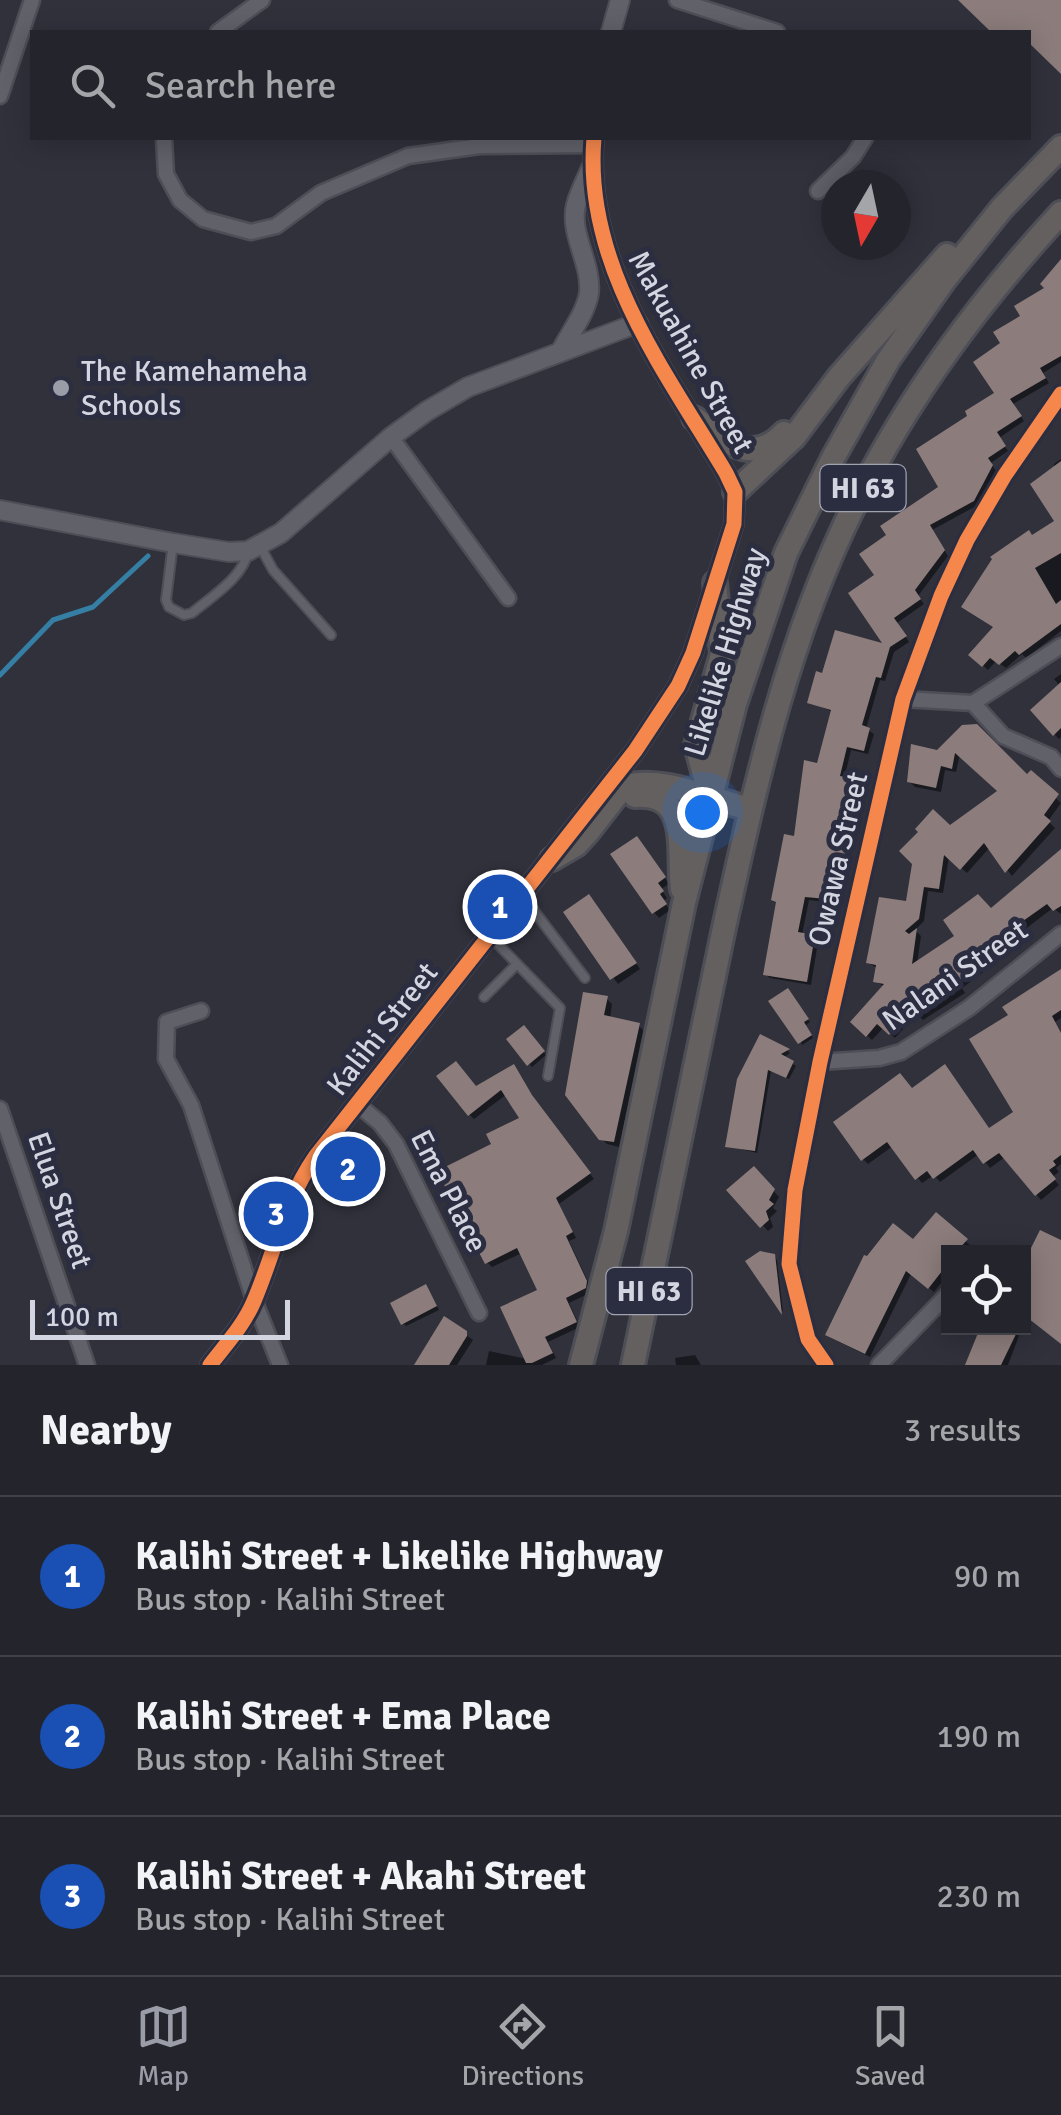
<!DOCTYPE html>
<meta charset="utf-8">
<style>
:root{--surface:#24252c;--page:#303138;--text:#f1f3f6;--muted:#a3a5a9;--line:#414248;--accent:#9a9ca7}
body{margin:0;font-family:Signika,sans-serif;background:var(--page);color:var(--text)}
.controls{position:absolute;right:30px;bottom:30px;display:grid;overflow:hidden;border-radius:0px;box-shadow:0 5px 25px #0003}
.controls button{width:90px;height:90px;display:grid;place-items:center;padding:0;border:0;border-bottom:2px solid var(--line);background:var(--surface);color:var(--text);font:50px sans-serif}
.compass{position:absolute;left:821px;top:170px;width:90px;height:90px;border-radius:50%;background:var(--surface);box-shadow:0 5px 25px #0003;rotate:189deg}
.scale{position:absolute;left:30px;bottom:25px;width:260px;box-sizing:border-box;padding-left:10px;border:5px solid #d3d5e1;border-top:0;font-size:28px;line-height:35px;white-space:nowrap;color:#d3d5e1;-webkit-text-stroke:8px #2b2d40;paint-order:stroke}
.you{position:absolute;left:702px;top:812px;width:35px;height:35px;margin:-25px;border:8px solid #fff;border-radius:50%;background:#1a73e8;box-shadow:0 0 0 15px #1a73e833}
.badge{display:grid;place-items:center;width:65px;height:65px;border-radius:50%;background:var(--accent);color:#fff;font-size:32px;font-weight:700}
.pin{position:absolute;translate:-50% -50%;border:5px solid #fff;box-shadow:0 2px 10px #0006}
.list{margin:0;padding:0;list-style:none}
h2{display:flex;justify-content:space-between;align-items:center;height:130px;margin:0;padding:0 40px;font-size:42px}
h2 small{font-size:32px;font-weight:400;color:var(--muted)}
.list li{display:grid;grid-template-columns:65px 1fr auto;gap:30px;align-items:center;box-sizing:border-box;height:160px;padding:0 40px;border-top:2px solid var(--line)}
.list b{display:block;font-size:38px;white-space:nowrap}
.list p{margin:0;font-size:32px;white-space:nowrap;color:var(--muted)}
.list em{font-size:32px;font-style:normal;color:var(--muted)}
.icon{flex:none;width:55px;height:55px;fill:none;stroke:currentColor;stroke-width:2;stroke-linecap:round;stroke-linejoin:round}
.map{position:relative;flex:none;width:1061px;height:1365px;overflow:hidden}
.search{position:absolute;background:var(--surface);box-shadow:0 5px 25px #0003;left:30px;right:30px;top:30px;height:110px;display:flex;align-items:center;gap:25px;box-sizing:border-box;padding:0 35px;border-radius:0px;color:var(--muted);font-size:38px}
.sheet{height:610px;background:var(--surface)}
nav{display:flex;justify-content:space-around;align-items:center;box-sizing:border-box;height:140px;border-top:2px solid var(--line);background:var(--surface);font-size:28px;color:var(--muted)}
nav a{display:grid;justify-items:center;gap:5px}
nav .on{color:var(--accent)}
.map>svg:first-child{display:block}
</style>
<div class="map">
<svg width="1061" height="1365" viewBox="0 0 1061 1365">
<rect width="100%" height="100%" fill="#30313b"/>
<g fill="#0007">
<path d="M1061 264V362L1043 373 1049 383 1013 404 1024 421 999 438 1008 451 991 463 996 471 978 505 932 530 948 556 918 596 924 604 897 623 909 642 894 652 885 681 880 680 866 729 874 734 868 754 851 750 844 780 860 786 853 821 858 827 855 841H852L842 904 809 900 802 935 818 942 811 985 770 978 765 974 778 904 773 900 796 839 833 712 810 702 824 676 888 648 877 576 889 536 941 488 971 416 998 393 1003 344 1048 289Z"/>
<path d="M1061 459V631L1026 658 1022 654 1006 668 996 661 988 670 972 655 996 628 1033 537 1058 522 1054 464Z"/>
<path d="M1061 674V737L1059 739 1033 711 1060 686 1054 679Z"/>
<path d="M963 728 1027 778 1031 774 1061 803 1048 821 1055 828 1012 876 990 847 967 873 949 857 943 893 928 891 924 921 915 930 921 936 917 964 991 911 1061 853V914L1053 908 1020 933 1024 938 995 957 998 961 962 988 965 993 923 1020 917 1014 895 1038 884 1027 872 1040 853 1022 885 987 875 981 878 969 869 963 908 904 950 828 1000 792 960 754 956 772 945 770 941 792 915 787 909 781Z"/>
<path d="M643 845 669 884 661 889 667 898 663 901 670 910 659 918 654 912Z"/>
<path d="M594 902 640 969 618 984 566 912Z"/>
<path d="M1061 969V1018L990 1064 1011 1016Z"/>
<path d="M790 994 810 1022 805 1026 813 1038 802 1045Z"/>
<path d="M606 998 612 1004 610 1019 638 1025 644 1031 619 1147 607 1144 601 1138 568 1094Z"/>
<path d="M524 1028 546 1055 532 1067 509 1040Z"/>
<path d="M761 1038 788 1051 790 1053 783 1058 796 1066 789 1079 771 1071 757 1153 728 1146Z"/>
<path d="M1061 1042V1164L1056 1168 1059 1172 1052 1177 1059 1185 1041 1200 1005 1157 990 1168 979 1154 940 1182 934 1175 922 1183 893 1146 868 1164 863 1159 912 1091 990 1131 1016 1113Z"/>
<path d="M514 1067 536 1103 594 1179 559 1204 576 1238 569 1241 591 1288 590 1293 569 1303 580 1327 548 1342 556 1358 542 1365H486L489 1351 527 1359 540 1291 522 1253 492 1267 487 1262 495 1146 522 1119 507 1094 474 1119 469 1114 477 1089Z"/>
<path d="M753 1169 779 1197 773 1208 777 1211 770 1218 773 1227 768 1231 730 1190Z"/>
<path d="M936 1216 971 1246 966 1252H948V1274L934 1292 911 1274 870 1357 833 1339 828 1334Z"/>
<path d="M774 1256 777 1260 783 1312 749 1262Z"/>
<path d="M429 1291 439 1310 406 1326 403 1323Z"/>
<path d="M445 1320 473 1340 457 1365H416Z"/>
<path d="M982 1328H1022L1008 1365H968Z"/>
<path d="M695 1355 701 1365H676L675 1358Z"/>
</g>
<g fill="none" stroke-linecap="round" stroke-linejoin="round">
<path stroke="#357fa4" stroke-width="5" d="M0 675 53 620 93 607 148 556"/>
</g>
<g fill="#8c7d7c">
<path d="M958 0H1061V74L1028 42V32H991Z"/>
<path d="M1061 259V356L1040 368 1046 378 1010 399 1022 416 997 432 1006 446 988 458 993 465 974 501 930 525 945 550 915 590 921 599 894 618 907 636 890 647 881 678 876 677 862 725 870 728 864 751 847 747 840 776 856 779 849 819 855 820 851 838 848 837 838 900 805 897 798 932 815 935 807 982 763 975 776 902 771 900 784 834 794 836 804 760 817 763 831 710 807 703 816 671 822 673 835 630 882 643 848 593 874 575 859 554 886 535 880 526 938 487 916 449 967 416 965 411 994 393 973 362 1000 343 993 332 1020 316 1014 306 1044 288 1040 284Z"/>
<path d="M1061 461V553L1035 568 1056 604 1061 600V624L1019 655 1015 651 999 665 990 658 982 667 968 655 993 627 961 607 992 559 990 557 1029 530 1032 535 1054 521 1030 484Z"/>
<path d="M1061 682V728L1053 736 1030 710Z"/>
<path d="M977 724 1027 774 1031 770 1059 794 1044 815 1051 821 1005 873 984 843 960 870 944 855 939 889 924 887 919 919 905 931 909 934 917 928 912 964 954 936 943 920 978 894 991 908 1061 849V906L1053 911 1047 904 1016 926 1020 932 992 951 995 955 958 982 961 987 916 1017 912 1010 889 1035 877 1024 866 1037 850 1022 884 984 873 982 876 965 866 963 879 897 906 901 912 864 899 851 918 832 915 829 933 809 950 825 997 791 955 753 952 769 941 766 936 788 907 782 911 744 937 750 962 725Z"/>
<path d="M637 836 666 877 658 883 664 891 660 894 667 904 652 914 610 854Z"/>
<path d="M589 894 637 963 610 980 563 912Z"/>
<path d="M1061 969V1010L1052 1016 1061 1033V1155L1053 1161 1056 1165 1049 1170 1056 1179 1035 1196 999 1153 983 1164 973 1150 933 1179 927 1171 915 1180 887 1142 861 1161 833 1122 900 1073 912 1088 945 1064 989 1128 1013 1112 969 1039 1008 1015 1002 1007Z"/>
<path d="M788 988 809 1019 804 1022 812 1035 798 1044 768 1001Z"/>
<path d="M583 992 608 996 604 1015 640 1023 614 1142 599 1140 565 1095Z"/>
<path d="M524 1025 545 1051 527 1066 506 1039Z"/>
<path d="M760 1034 790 1049 781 1054 794 1061 786 1078 768 1070 755 1151 725 1147 737 1079Z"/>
<path d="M456 1061 476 1086 514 1064 532 1095 591 1173 556 1198 573 1232 566 1236 587 1281 586 1288 566 1298 577 1322 545 1337 553 1353 532 1363H526L500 1307 537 1290 517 1248 485 1264 437 1171 491 1144 486 1134 519 1118 501 1090 468 1116 436 1076Z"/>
<path d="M754 1166 775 1189 769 1200 774 1204 766 1211 769 1220 760 1228 726 1190Z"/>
<path d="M936 1212 968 1239 956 1252H948L946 1266 928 1289 906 1271 865 1354 825 1335 864 1255 867 1256 893 1223 913 1239Z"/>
<path d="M1040 1230 1061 1240V1344L1024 1315V1262Z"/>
<path d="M760 1251 775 1254 782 1315 745 1261Z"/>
<path d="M426 1284 437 1306 401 1325 390 1303Z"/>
<path d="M444 1316 467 1331V1336L449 1365H414Z"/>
<path d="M980 1328H1019L1001 1365H965Z"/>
</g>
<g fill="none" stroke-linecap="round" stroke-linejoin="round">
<defs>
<g id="service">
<path d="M173 543 166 600 169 607 184 615 192 613C211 597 244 577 248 551"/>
<path d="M260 546 273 570 331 635"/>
<path d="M522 895 585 978"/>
<path d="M490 936 560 1008 548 1076"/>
<path d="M484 997 517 964"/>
</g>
<g id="minor">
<path d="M677 0 777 32"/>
<path d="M218 32 262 0"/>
<path d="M0 96 32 0"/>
<path d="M164 138 166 174 180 200 203 219 251 232 276 226 321 193 408 156 480 146 593 145"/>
<path d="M818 191 853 157 865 138"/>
<path d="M391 437 508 598"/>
<path d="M903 699 973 703 1061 646"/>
<path d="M973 703 1003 736 1051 757 1061 769"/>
<path d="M201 1011 167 1022 166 1059 191 1105 254 1300 280 1365"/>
<path d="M820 1062 879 1058 901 1052 969 1008 1061 934"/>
<path d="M357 1104 380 1123 396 1144 479 1313"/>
<path d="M0 1109 87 1365"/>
<path d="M826 1365 808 1339 789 1264 795 1190 820 1062 903 699 941 596 967 540 1005 475 1061 394"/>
<path d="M879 1365 948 1294"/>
</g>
<g id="tertiary">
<path d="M611 32 620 0"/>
<path d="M561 351C570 333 586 313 589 293 592 263 569 234 576 205 579 193 586 180 591 168"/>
<path d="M0 510 173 543 229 552 248 551 281 533 391 437 427 411 468 387 638 323"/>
<path d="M210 1365C226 1344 244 1325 254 1301 275 1252 284 1202 315 1157L635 751 678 686 693 653 734 524 735 492 726 473C665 371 583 264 594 138"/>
</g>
<g id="trunk">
<path d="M694 418C724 439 751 468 784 433"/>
<path d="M735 492 794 437 839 377 947 255"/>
<path d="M635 796C692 792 677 851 682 889"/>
<path d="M710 797 696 745 722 654 715 583"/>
<path d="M552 859 576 845 588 832 623 787C662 775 712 800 750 809"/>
<path d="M581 1365 616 1231 684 903 735 704 786 553 833 458 888 360 945 279 1002 208 1061 147"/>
<path d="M633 1365C664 1219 693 1073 724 928 756 782 788 636 856 502 910 394 980 301 1061 213"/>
</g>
</defs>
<use href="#service" stroke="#4e4e57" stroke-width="12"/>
<use href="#minor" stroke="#4e4e57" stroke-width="19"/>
<use href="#tertiary" stroke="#4e4e57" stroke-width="22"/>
<use href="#trunk" stroke="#4e4e57" stroke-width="28"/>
<use href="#service" stroke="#606169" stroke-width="8"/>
<use href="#minor" stroke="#606169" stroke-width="14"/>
<use href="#tertiary" stroke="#606169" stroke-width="18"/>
<use href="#trunk" stroke="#64605f" stroke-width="22"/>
<defs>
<g id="cycleway">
<path d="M210 1365C226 1344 244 1325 254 1301 275 1252 284 1202 315 1157L635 751 678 686 693 653 734 524 735 492 726 473C665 371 583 264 594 138"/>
<path d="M826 1365 808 1339 789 1264 795 1190 820 1062 903 699 941 596 967 540 1005 475 1061 394"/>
</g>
</defs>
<use href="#cycleway" stroke="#2b2d40" stroke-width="21"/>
<use href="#cycleway" stroke="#f5874c" stroke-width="15"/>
</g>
<circle fill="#9a9ca7" stroke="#2b2d40" stroke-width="4" cx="61" cy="388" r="10"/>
<g text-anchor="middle" stroke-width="10" stroke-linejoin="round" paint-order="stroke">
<g fill="#2b2d40" stroke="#a1a3b1" stroke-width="2.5">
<rect x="820.5" y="465" width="85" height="46" rx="8"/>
<rect x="606.5" y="1268" width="85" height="46" rx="8"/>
</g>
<g font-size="28" font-weight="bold" fill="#d3d5e1">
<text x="863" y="498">HI 63</text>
<text x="649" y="1301">HI 63</text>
</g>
<g font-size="30" fill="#d3d5e1" stroke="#2b2d40">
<text transform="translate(691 352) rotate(61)" y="10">Makuahine Street</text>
<text transform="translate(725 652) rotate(-73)" y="10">Likelike Highway</text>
<text transform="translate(838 859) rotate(-77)" y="10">Owawa Street</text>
<text transform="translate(955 975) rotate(-35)" y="10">Nalani Street</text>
<text transform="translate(382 1029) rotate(-52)" y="10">Kalihi Street</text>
<text transform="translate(449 1191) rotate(63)" y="10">Ema Place</text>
<text transform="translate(60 1200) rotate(71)" y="10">Elua Street</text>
</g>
<g font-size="30" fill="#d3d5e1" stroke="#2b2d40" text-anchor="start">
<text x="81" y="381">The Kamehameha<tspan x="81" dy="34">Schools</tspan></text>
</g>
</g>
</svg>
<div class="controls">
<button><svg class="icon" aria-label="locate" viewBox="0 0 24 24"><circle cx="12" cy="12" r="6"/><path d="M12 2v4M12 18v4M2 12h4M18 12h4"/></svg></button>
</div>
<svg class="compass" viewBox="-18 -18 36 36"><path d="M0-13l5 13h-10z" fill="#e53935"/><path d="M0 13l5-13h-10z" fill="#a3a5a9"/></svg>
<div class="scale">100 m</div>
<div class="you"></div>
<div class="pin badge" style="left:500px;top:907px;background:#1a4fb4">1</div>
<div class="pin badge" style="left:348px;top:1169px;background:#1a4fb4">2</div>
<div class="pin badge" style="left:276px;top:1214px;background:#1a4fb4">3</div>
<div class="search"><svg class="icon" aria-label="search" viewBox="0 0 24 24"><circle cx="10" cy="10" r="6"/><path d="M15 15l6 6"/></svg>Search here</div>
</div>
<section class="sheet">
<h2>Nearby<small>3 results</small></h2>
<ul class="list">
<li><span class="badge" style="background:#1a4fb4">1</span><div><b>Kalihi Street + Likelike Highway</b><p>Bus stop · Kalihi Street</p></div><em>90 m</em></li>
<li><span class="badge" style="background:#1a4fb4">2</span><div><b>Kalihi Street + Ema Place</b><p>Bus stop · Kalihi Street</p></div><em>190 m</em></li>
<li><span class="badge" style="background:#1a4fb4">3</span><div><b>Kalihi Street + Akahi Street</b><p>Bus stop · Kalihi Street</p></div><em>230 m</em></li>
</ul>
</section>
<nav>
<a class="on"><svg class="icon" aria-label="map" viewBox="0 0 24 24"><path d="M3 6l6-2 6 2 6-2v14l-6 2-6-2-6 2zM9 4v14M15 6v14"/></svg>Map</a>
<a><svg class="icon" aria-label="directions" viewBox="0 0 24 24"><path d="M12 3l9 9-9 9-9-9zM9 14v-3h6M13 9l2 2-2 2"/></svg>Directions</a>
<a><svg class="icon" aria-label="saved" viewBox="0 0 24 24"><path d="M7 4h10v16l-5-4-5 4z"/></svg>Saved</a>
</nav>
